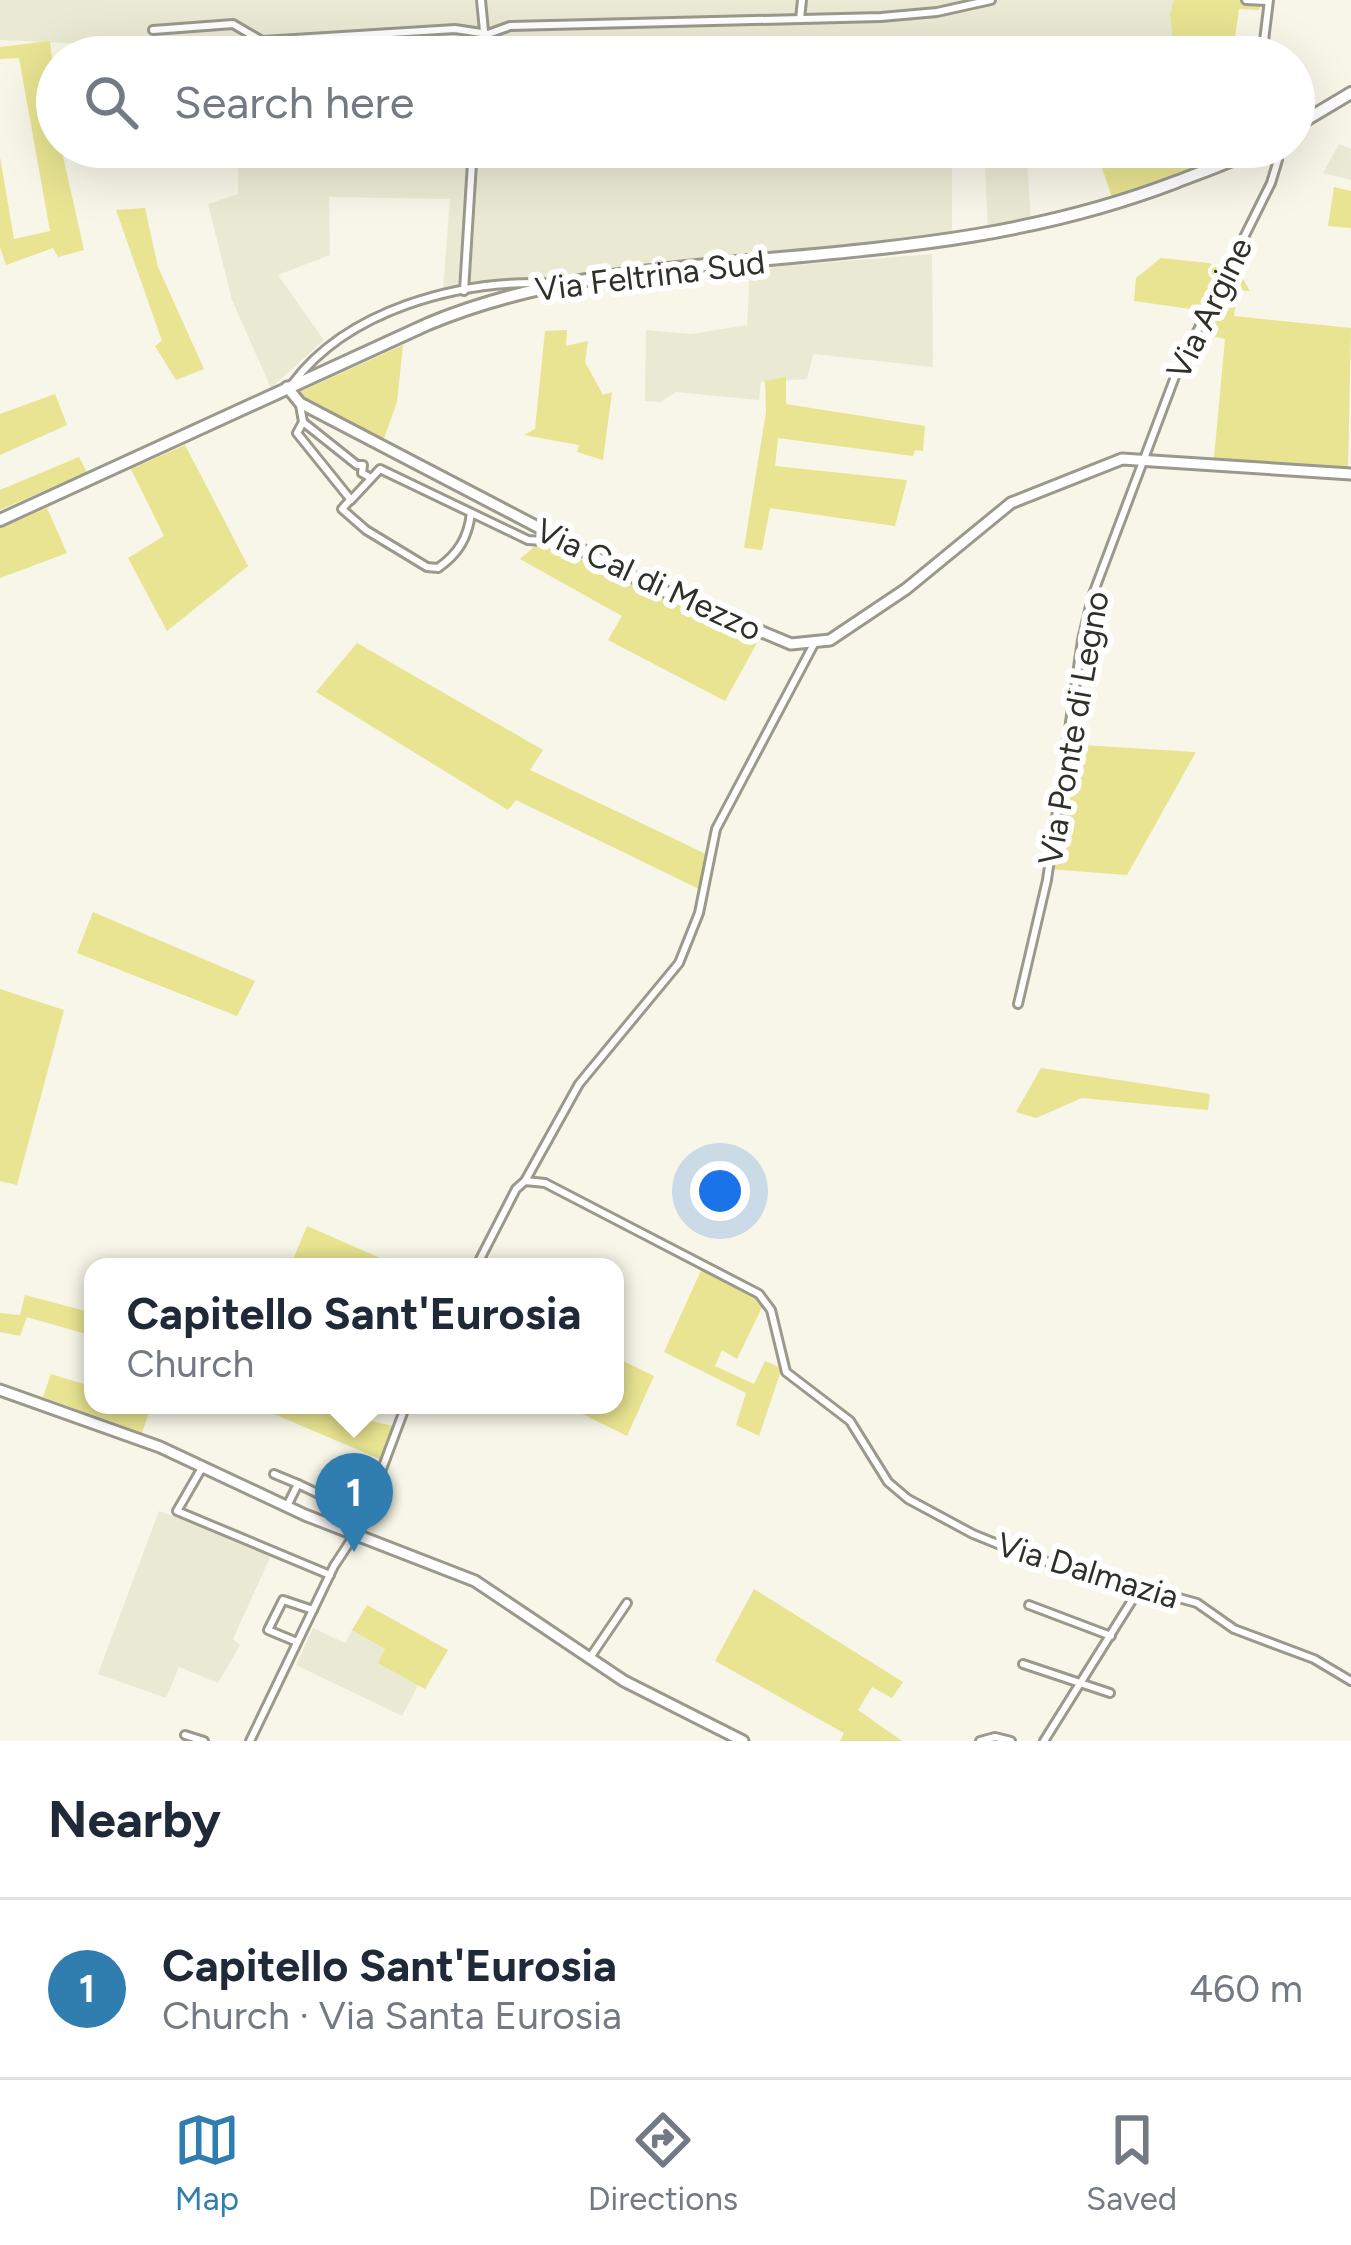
<!DOCTYPE html>
<meta charset="utf-8">
<style>
:root{--surface:#fff;--page:#f6f6f7;--text:#1f2937;--muted:#747a83;--line:#e0e1e3;--accent:#307db0}
body{margin:0;font-family:Figtree,sans-serif;background:var(--page);color:var(--text)}
.you{position:absolute;left:720px;top:1191px;width:42px;height:42px;margin:-30px;border:9px solid #fff;border-radius:50%;background:#1a73e8;box-shadow:0 0 0 18px #1a73e833}
.badge{display:grid;place-items:center;width:78px;height:78px;border-radius:50%;background:var(--accent);color:#fff;font-size:39px;font-weight:700}
.pin{position:absolute;translate:-50% -99px;filter:drop-shadow(0 3px 6px #0008)}
.pin::after{content:'';position:absolute;top:63px;width:42px;height:36px;background:inherit;clip-path:polygon(0 0,100% 0,50% 100%)}
.popup{position:absolute;left:84px;top:1258px;width:540px;height:156px;box-sizing:border-box;display:grid;place-content:center;border-radius:24px;background:var(--surface);filter:drop-shadow(0 3px 9px #0005);font-size:39px;white-space:nowrap;color:var(--muted)}
.popup b{font-size:45px;color:var(--text)}
.popup::after{content:'';position:absolute;left:50%;top:100%;margin-left:-24px;border:24px solid transparent;border-top-color:var(--surface)}
.list{margin:0;padding:0;list-style:none}
h2{display:flex;justify-content:space-between;align-items:center;height:156px;margin:0;padding:0 48px;font-size:51px}
h2 small{font-size:39px;font-weight:400;color:var(--muted)}
.list li{display:grid;grid-template-columns:78px 1fr auto;gap:36px;align-items:center;box-sizing:border-box;height:180px;padding:0 48px;border-top:3px solid var(--line)}
.list b{display:block;font-size:45px;white-space:nowrap}
.list p{margin:0;font-size:39px;white-space:nowrap;color:var(--muted)}
.list em{font-size:39px;font-style:normal;color:var(--muted)}
.icon{flex:none;width:66px;height:66px;fill:none;stroke:currentColor;stroke-width:2;stroke-linecap:round;stroke-linejoin:round}
.map{position:relative;flex:none;width:1351px;height:1741px;overflow:hidden}
.search{position:absolute;background:var(--surface);box-shadow:0 12px 48px #0002;left:36px;right:36px;top:36px;height:132px;display:flex;align-items:center;gap:30px;box-sizing:border-box;padding:0 42px;border-radius:66px;color:var(--muted);font-size:45px}
.sheet{height:336px;background:var(--surface)}
nav{display:flex;justify-content:space-around;align-items:center;box-sizing:border-box;height:168px;border-top:3px solid var(--line);background:var(--surface);font-size:33px;color:var(--muted)}
nav a{display:grid;justify-items:center;gap:6px}
nav .on{color:var(--accent)}
.map>svg:first-child{display:block}
</style>
<div class="map">
<svg width="1351" height="1741" viewBox="0 0 1351 1741">
<rect width="100%" height="100%" fill="#f7f6e8"/>
<g fill="#eaead4">
<path d="M0 0H1174L1171 13 1175 57H241V39L130 46 0 40Z"/>
<path d="M1339 144 1351 149V180L1323 173Z"/>
<path d="M238 147H952V235L657 262 537 280 477 281 443 290 450 199 329 197 330 255 278 275 324 340 271 388 232 300 208 204 238 194Z"/>
<path d="M984 147H1026L1031 221 988 230Z"/>
<path d="M932 254 933 367 813 354 807 379 761 382 759 400 676 392 661 402 645 401 646 330 691 334 747 325 750 269Z"/>
<path d="M159 1511 272 1553 233 1639 240 1645 218 1683 179 1667 166 1698 98 1674Z"/>
<path d="M313 1628 345 1643 352 1630 385 1649 379 1663 418 1685 402 1716 296 1665Z"/>
</g>
<g fill="#e8e491">
<path d="M1174 0H1263L1259 10 1239 9 1233 52C1214 59 1194 57 1175 57L1170 14Z"/>
<path d="M50 41 57 100V147H61L84 250 58 257 53 248 6 265 0 247V157L14 239 50 231 19 58 0 59V47Z"/>
<path d="M1100 147H1245V148L1112 197 1095 148Z"/>
<path d="M1334 187 1351 191V228L1328 226Z"/>
<path d="M145 208 158 267 204 369 176 380 155 346 162 341 116 210Z"/>
<path d="M1161 258 1208 263 1239 272 1250 291 1237 290 1234 316 1351 328 1348 470 1214 458 1225 339 1193 332 1205 311 1134 301 1136 278Z"/>
<path d="M567 330 566 346 588 341 585 362 603 395 612 392 603 460 577 452 579 445 524 435 535 429 545 331Z"/>
<path d="M403 345 397 402 382 444 291 396Z"/>
<path d="M786 377V404L925 426 923 451 915 450 913 456 778 438 775 466 907 480 895 526 770 508 762 550 744 548 766 412 765 381Z"/>
<path d="M55 394 67 425 0 455V414Z"/>
<path d="M185 445 248 566 167 631 128 558 164 536 131 469Z"/>
<path d="M79 457 87 472 0 510V490Z"/>
<path d="M47 508 67 553 0 578V528Z"/>
<path d="M541 541 758 641 725 701 608 640 622 616 520 559Z"/>
<path d="M357 643 543 750 530 770 706 854 699 889 516 800 508 810 316 692Z"/>
<path d="M1066 744 1196 752 1127 875 1048 869Z"/>
<path d="M93 912 255 981 237 1016 77 953Z"/>
<path d="M0 989 64 1010 17 1185 0 1181Z"/>
<path d="M1041 1068 1210 1094 1208 1110 1082 1098 1036 1118 1016 1112Z"/>
<path d="M307 1226 401 1267H290Z"/>
<path d="M704 1264 741 1281 765 1301 737 1359 722 1350 715 1366 754 1384 765 1361 782 1368 759 1436 736 1425 746 1393 664 1352Z"/>
<path d="M25 1295 93 1313V1336L27 1317 20 1336 0 1332V1313L20 1315Z"/>
<path d="M615 1357 654 1376 627 1436 564 1405H615Z"/>
<path d="M51 1374 93 1387V1405L151 1406 142 1433 43 1397Z"/>
<path d="M357 1405 355 1417 393 1426 382 1460 255 1406Z"/>
<path d="M754 1589 903 1682 892 1698 872 1687 858 1710 902 1741H840L844 1733 715 1661Z"/>
<path d="M367 1605 448 1650 425 1689 378 1663 385 1649 352 1630Z"/>
</g>
<g fill="none" stroke-linecap="round" stroke-linejoin="round">
<defs>
<g id="street">
<path d="M481 0 484 31"/>
<path d="M1246 0 1267 1"/>
<path d="M800 19 802 0"/>
<path d="M153 30 233 24 262 41 455 29 488 34 510 26 881 17 937 12 991 0"/>
<path d="M481 57 488 34"/>
<path d="M1262 57 1269 0"/>
<path d="M464 291 473 147"/>
<path d="M293 383C348 310 456 281 545 283"/>
<path d="M300 405 303 422 297 433 351 500 380 469 528 540 544 541"/>
<path d="M303 422 357 465H363L362 473 371 478"/>
<path d="M350 500 342 509 366 530 427 567 438 568C458 554 468 538 471 513"/>
<path d="M1018 1004 1047 880 1082 640 1093 594 1176 374 1271 183 1278 160 1275 147"/>
<path d="M525 1181 579 1084 679 963 699 913 716 829 814 644"/>
<path d="M476 1267 516 1189 525 1181 545 1183 759 1294 771 1310 786 1372 850 1421 888 1482 908 1499 973 1534 1030 1557 1197 1603 1234 1629 1314 1659 1351 1681"/>
<path d="M203 1466 177 1511 330 1575"/>
<path d="M274 1474 298 1484"/>
<path d="M287 1506 298 1484 319 1494"/>
<path d="M1029 1605 1111 1636"/>
<path d="M297 1642 268 1630 283 1600 313 1610"/>
<path d="M589 1659 627 1603"/>
<path d="M1023 1664 1110 1693"/>
<path d="M185 1735 204 1741"/>
<path d="M250 1741 334 1566 361 1525 406 1405"/>
<path d="M980 1741 995 1737 1011 1741"/>
<path d="M1044 1741 1141 1586"/>
</g>
<g id="secondary">
<path d="M287 387 300 403 647 584 791 644 830 640 906 589 1011 503 1122 459 1351 474"/>
<path d="M0 1390 160 1447 305 1515 475 1581 624 1681 743 1741"/>
</g>
<g id="primary">
<path d="M1294 127 1351 93"/>
<path d="M0 520 428 324C531 281 637 271 748 261 900 247 1032 237 1176 182 1204 171 1234 161 1260 147"/>
</g>
</defs>
<use href="#street" stroke="#9a998c" stroke-width="12"/>
<use href="#secondary" stroke="#9a998c" stroke-width="15"/>
<use href="#primary" stroke="#9a998c" stroke-width="16"/>
<use href="#street" stroke="#fff" stroke-width="6"/>
<use href="#secondary" stroke="#fff" stroke-width="9"/>
<use href="#primary" stroke="#fff" stroke-width="10"/>
</g>
<g text-anchor="middle" stroke-width="12" stroke-linejoin="round" paint-order="stroke">
<g font-size="33" fill="#30302a" stroke="#fff">
<text transform="translate(650 275) rotate(-7)" y="12">Via Feltrina Sud</text>
<text transform="translate(1209 308) rotate(-64)" y="12">Via Argine</text>
<text transform="translate(649 579) rotate(25)" y="12">Via Cal di Mezzo</text>
<text transform="translate(1073 728) rotate(-80)" y="12">Via Ponte di Legno</text>
<text transform="translate(1088 1570) rotate(17)" y="12">Via Dalmazia</text>
</g>
</g>
</svg>
<div class="you"></div>
<div class="pin badge" style="left:354px;top:1552px">1</div>
<div class="popup"><b>Capitello Sant'Eurosia</b>Church</div>
<div class="search"><svg class="icon" aria-label="search" viewBox="0 0 24 24"><circle cx="10" cy="10" r="6"/><path d="M15 15l6 6"/></svg>Search here</div>
</div>
<section class="sheet">
<h2>Nearby<small></small></h2>
<ul class="list">
<li><span class="badge">1</span><div><b>Capitello Sant'Eurosia</b><p>Church · Via Santa Eurosia</p></div><em>460 m</em></li>
</ul>
</section>
<nav>
<a class="on"><svg class="icon" aria-label="map" viewBox="0 0 24 24"><path d="M3 6l6-2 6 2 6-2v14l-6 2-6-2-6 2zM9 4v14M15 6v14"/></svg>Map</a>
<a><svg class="icon" aria-label="directions" viewBox="0 0 24 24"><path d="M12 3l9 9-9 9-9-9zM9 14v-3h6M13 9l2 2-2 2"/></svg>Directions</a>
<a><svg class="icon" aria-label="saved" viewBox="0 0 24 24"><path d="M7 4h10v16l-5-4-5 4z"/></svg>Saved</a>
</nav>
